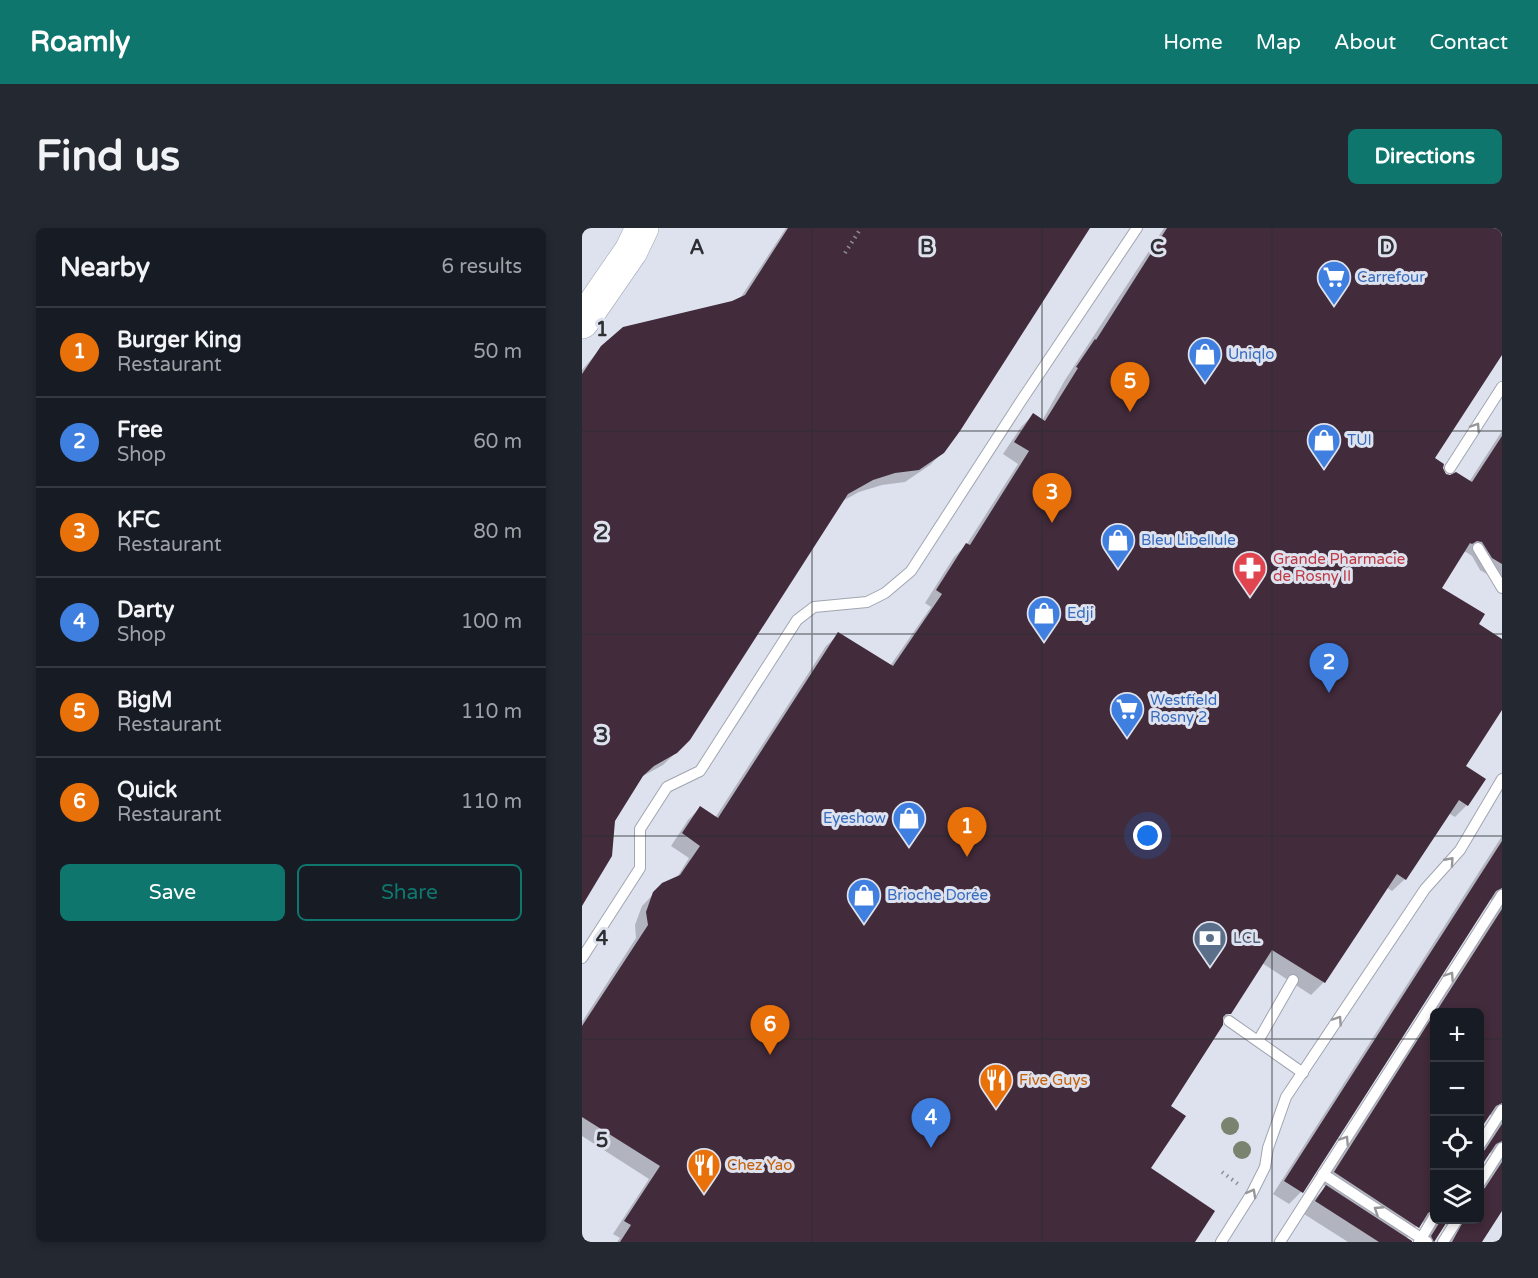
<!DOCTYPE html>
<meta charset="utf-8">
<style>
:root{--surface:#171b24;--page:#242831;--text:#f1f3f6;--muted:#9ea1a6;--line:#363941;--accent:#0f766e}
body{margin:0;font-family:"Varela Round",sans-serif;background:var(--page);color:var(--text)}
.controls{position:absolute;right:18px;bottom:18px;display:grid;overflow:hidden;border-radius:9px;box-shadow:0 3px 9px #0003}
.controls button{width:54px;height:54px;display:grid;place-items:center;padding:0;border:0;border-bottom:2px solid var(--line);background:var(--surface);color:var(--text);font:30px sans-serif}
.you{position:absolute;left:566px;top:608px;width:21px;height:21px;margin:-15px;border:4px solid #fff;border-radius:50%;background:#1a73e8;box-shadow:0 0 0 9px #1a73e833}
.badge{display:grid;place-items:center;width:39px;height:39px;border-radius:50%;background:var(--accent);color:#fff;font-size:20px;font-weight:700}
.pin{position:absolute;translate:-50% -50px;filter:drop-shadow(0 2px 3px #0008)}
.pin::after{content:'';position:absolute;top:32px;width:21px;height:18px;background:inherit;clip-path:polygon(0 0,100% 0,50% 100%)}
.list{margin:0;padding:0;list-style:none}
h2{display:flex;justify-content:space-between;align-items:center;height:78px;margin:0;padding:0 24px;font-size:26px}
h2 small{font-size:20px;font-weight:400;color:var(--muted)}
.list li{display:grid;grid-template-columns:39px 1fr auto;gap:18px;align-items:center;box-sizing:border-box;height:90px;padding:0 24px;border-top:2px solid var(--line)}
.list b{display:block;font-size:22px;white-space:nowrap}
.list p{margin:0;font-size:20px;white-space:nowrap;color:var(--muted)}
.list em{font-size:20px;font-style:normal;color:var(--muted)}
.actions{display:flex;gap:12px;padding:18px 24px}
.actions a{flex:1;padding:14px 0;border:2px solid var(--accent);border-radius:9px;text-align:center;font-size:21px;color:var(--accent)}
.actions .main{background:var(--accent);color:#fff}
.icon{flex:none;width:33px;height:33px;fill:none;stroke:currentColor;stroke-width:2;stroke-linecap:round;stroke-linejoin:round}
.map{position:relative;flex:none;width:920px;height:1014px;overflow:hidden;border-radius:9px}
header{display:flex;align-items:center;gap:36px;box-sizing:border-box;height:84px;padding:0 30px;background:var(--accent);color:#fff}
header strong{font-size:28px}
nav{display:flex;gap:33px;margin-inline-start:auto;font-size:21px}
.intro{display:flex;align-items:center;justify-content:space-between;box-sizing:border-box;height:144px;padding:0 36px}
h1{margin:0;font-size:42px}
.button{padding:15px 27px;border-radius:9px;background:var(--accent);color:#fff;font-size:21px;font-weight:700}
main{display:flex;gap:36px;padding:0 36px}
aside{flex:1;background:var(--surface);border-radius:9px;box-shadow:0 3px 9px #0003}
.map>svg:first-child{display:block}
</style>
<header>
<strong>Roamly</strong>
<nav><a>Home</a><a>Map</a><a>About</a><a>Contact</a></nav>
</header>
<div class="intro"><h1>Find us</h1><a class="button">Directions</a></div>
<main>
<aside>
<h2>Nearby<small>6 results</small></h2>
<ul class="list">
<li><span class="badge" style="background:#e8710a">1</span><div><b>Burger King</b><p>Restaurant</p></div><em>50 m</em></li>
<li><span class="badge" style="background:#3f7fe0">2</span><div><b>Free</b><p>Shop</p></div><em>60 m</em></li>
<li><span class="badge" style="background:#e8710a">3</span><div><b>KFC</b><p>Restaurant</p></div><em>80 m</em></li>
<li><span class="badge" style="background:#3f7fe0">4</span><div><b>Darty</b><p>Shop</p></div><em>100 m</em></li>
<li><span class="badge" style="background:#e8710a">5</span><div><b>BigM</b><p>Restaurant</p></div><em>110 m</em></li>
<li><span class="badge" style="background:#e8710a">6</span><div><b>Quick</b><p>Restaurant</p></div><em>110 m</em></li>
</ul>
<div class="actions"><a class="main">Save</a><a>Share</a></div>
</aside>
<div class="map">
<svg width="920" height="1014" viewBox="0 0 920 1014">
<rect width="100%" height="100%" fill="#dee2ee"/>
<g fill="#0003" fill-rule="evenodd">
<path d="M204 0H507L361 224 348 237 323 254 300 257 277 264 259 274 107 512 81 537 59 549 32 593 29 628 0 675V142L20 119 157 72Z"/>
<path d="M582 0H920L851 230 862 247 887 254 920 203V355L898 342 890 328 884 324 880 325 858 361 895 396 882 538 902 552 885 577 873 589 866 585 823 651 810 663 804 659 742 754 729 767 680 735 648 785 639 793 587 878 567 941 611 1014H35L38 1010 31 1006 67 951 0 908V794L54 710 53 697 60 678 81 656 94 651 107 630 89 618 106 592 118 580 133 590 244 418 257 406 308 438 349 379 343 375 372 329 385 316 436 236 421 226 439 199 451 187 460 193 483 152Z"/>
<path d="M920 608V980L898 1014H867L870 1000 863 996 852 1014H842L844 995 838 994 824 1011 829 1014H766L722 986 732 971 744 959 741 957 912 673 907 671 719 964 707 976 691 966ZM852 784H897L907 887H911L915 899 897 926 907 924 912 926 915 938 897 964V992H852Z"/>
</g>
<g fill="#422b3b">
<path d="M206 0H508L378 203 362 225 337 242 313 245 291 252 266 266 108 512 95 525 72 538 61 548 33 593 30 628 0 678V146L19 118 41 99 150 73 163 67Z"/>
<path d="M585 0H920V127L853 230 862 236 861 240 864 246 868 247 874 244 890 254 920 208V336L910 330 900 314 895 313 890 316 888 315 860 360 903 386 897 396 920 411V482L884 538 904 551 886 578 877 572 824 652 815 646 743 755 690 722 649 786H644L641 789V797L589 878 604 888 569 940 633 983 613 1014H38L49 997 42 993 78 938 0 889V798L66 697 64 684 71 664 80 655 98 647 118 618 100 605 118 578 136 590 256 404 311 438 360 366 354 362 384 315 388 317 447 223 432 214 451 185 463 193 496 140 494 139 513 111 514 112Z"/>
<path d="M920 613V660L914 663 721 965 702 953Z"/>
<path d="M920 681V875L914 878 897 903V784H854Z"/>
<path d="M852 786V982L846 985 837 1000 752 944Z"/>
<path d="M920 896V913L914 916 897 941V925L903 922Z"/>
<path d="M920 934V983L900 1014H870L882 992H897V963L903 960Z"/>
<path d="M744 957 830 1013V1014H797L733 973Z"/>
<path d="M859 992H866L852 1014 849 1008Z"/>
</g>
<g fill="none" stroke-linecap="round" stroke-linejoin="round">
<defs>
<g id="lane">
<path d="M868 240 920 159"/>
<path d="M896 320 920 360"/>
<path d="M0 730 58 640V601L85 559 118 543 215 392 232 379 285 374 303 365 329 343 439 173 555 0"/>
<path d="M647 793 721 845"/>
<path d="M676 813 711 752"/>
<path d="M897 918 920 882"/>
<path d="M741 946 845 1014"/>
<path d="M897 956 920 920"/>
<path d="M639 1014 670 965 683 939 686 920 704 869 843 661 878 622 920 551"/>
<path d="M698 1014 920 667"/>
<path d="M837 1014 852 989"/>
<path d="M861 1014 875 992"/>
</g>
<path id="primary" d="M0 94 49 23 60 0"/>
</defs>
<use href="#lane" stroke="#a0a5b0" stroke-width="12"/>
<use href="#primary" stroke="#a0a5b0" stroke-width="34"/>
<g stroke="#8c8f97" stroke-width="4" stroke-dasharray="1.5 4.5" stroke-linecap="butt">
<path d="M263 25 279 0"/>
<path d="M640 944 656 956"/>
</g>
<use href="#lane" stroke="#fff" stroke-width="10"/>
<use href="#primary" stroke="#fff" stroke-width="33"/>
</g>
<g fill="#79836f">
<circle cx="648" cy="898" r="9"/>
<circle cx="660" cy="922" r="9"/>
</g>
<defs><path id="oneway-chevron" d="M-2-3.5L2.5 0L-2 3.5" fill="none" stroke-width="1.6" stroke-linecap="round" stroke-linejoin="round" transform="scale(1.5)"/></defs>
<g stroke="#969799">
<use href="#oneway-chevron" transform="translate(894 199) rotate(-57)"/>
<use href="#oneway-chevron" transform="translate(868 633) rotate(-48)"/>
<use href="#oneway-chevron" transform="translate(868 748) rotate(-57)"/>
<use href="#oneway-chevron" transform="translate(756 792) rotate(-56)"/>
<use href="#oneway-chevron" transform="translate(763 912) rotate(-57)"/>
<use href="#oneway-chevron" transform="translate(670 965) rotate(-61)"/>
<use href="#oneway-chevron" transform="translate(796 982) rotate(-147)"/>
</g>
<path fill="none" stroke="#2d2f33" stroke-width="1.5" stroke-opacity="0.55" d="M230 0V1014M460 0V1014M690 0V1014M0 203H920M0 406H920M0 608H920M0 811H852M897 811H920"/>
<defs>
<symbol id="supermarket-pin" viewBox="-11 -11 22 30"><path d="M0 17L-7.5 6A9.5 9.5 0 1 1 7.5 6Z" fill="#3f7fe0" stroke="#dee2ee"/><path d="M-6-5.5h2.5l.6 2H6L4.5 2H-2.5L-4.4-4H-6ZM-1.5 3.2a1.3 1.3 0 1 0 .1 0ZM3 3.2a1.3 1.3 0 1 0 .1 0Z" fill="#fff"/></symbol>
<symbol id="shop-pin" viewBox="-11 -11 22 30"><path d="M0 17L-7.5 6A9.5 9.5 0 1 1 7.5 6Z" fill="#3f7fe0" stroke="#dee2ee"/><path d="M-5-2.5h2.3a2.7 3.5 0 0 1 5.4 0H5L5.5 6h-11ZM-1.5-2.5h3a1.5 2.3 0 0 0-3 0Z" fill="#fff"/></symbol>
<symbol id="pharmacy-pin" viewBox="-11 -11 22 30"><path d="M0 17L-7.5 6A9.5 9.5 0 1 1 7.5 6Z" fill="#e0444e" stroke="#dee2ee"/><path d="M-2-6h4v4h4v4h-4v4h-4v-4h-4v-4h4Z" fill="#fff"/></symbol>
<symbol id="bank-pin" viewBox="-11 -11 22 30"><path d="M0 17L-7.5 6A9.5 9.5 0 1 1 7.5 6Z" fill="#5c6f8a" stroke="#dee2ee"/><path d="M-6-4H6V4H-6ZM0-2.3a2.3 2.3 0 1 0 0 4.6a2.3 2.3 0 1 0 0-4.6Z" fill="#fff"/></symbol>
<symbol id="restaurant-pin" viewBox="-11 -11 22 30"><path d="M0 17L-7.5 6A9.5 9.5 0 1 1 7.5 6Z" fill="#e8710a" stroke="#dee2ee"/><path d="M-5-6h1v4h1v-4h1v4h1v-4h1v5L-1.5 .5V6h-2V.5L-5-1ZM5-6V6H3V1.5H1.5Q1.5-4 5-6Z" fill="#fff"/></symbol>
</defs>
<g fill-rule="evenodd">
<use href="#supermarket-pin" x="733" y="30" width="38" height="52"/>
<use href="#shop-pin" x="604" y="107" width="38" height="52"/>
<use href="#shop-pin" x="723" y="193" width="38" height="52"/>
<use href="#shop-pin" x="517" y="293" width="38" height="52"/>
<use href="#pharmacy-pin" x="649" y="321" width="38" height="52"/>
<use href="#shop-pin" x="443" y="366" width="38" height="52"/>
<use href="#supermarket-pin" x="526" y="462" width="38" height="52"/>
<use href="#shop-pin" x="308" y="571" width="38" height="52"/>
<use href="#shop-pin" x="263" y="648" width="38" height="52"/>
<use href="#bank-pin" x="609" y="691" width="38" height="52"/>
<use href="#restaurant-pin" x="395" y="833" width="38" height="52"/>
<use href="#restaurant-pin" x="103" y="918" width="38" height="52"/>
</g>
<g text-anchor="middle" stroke-width="6" stroke-linejoin="round" paint-order="stroke">
<g font-size="15" fill="#366cbe" stroke="#dee2ee" text-anchor="start">
<text x="775" y="54">Carrefour</text>
<text x="646" y="131">Uniqlo</text>
<text x="765" y="217">TUI</text>
<text x="559" y="317">Bleu Libellule</text>
<text x="485" y="390">Edji</text>
<text x="568" y="477">Westfield<tspan x="568" dy="17">Rosny 2</tspan></text>
<text x="304" y="595" text-anchor="end">Eyeshow</text>
<text x="305" y="672">Brioche Dorée</text>
</g>
<g font-size="15" fill="#be3a42" stroke="#dee2ee" text-anchor="start">
<text x="691" y="336">Grande Pharmacie<tspan x="691" dy="17">de Rosny II</tspan></text>
</g>
<g font-size="15" fill="#4e5e75" stroke="#dee2ee" text-anchor="start">
<text x="651" y="715">LCL</text>
</g>
<g font-size="15" fill="#c56008" stroke="#dee2ee" text-anchor="start">
<text x="437" y="857">Five Guys</text>
<text x="145" y="942">Chez Yao</text>
</g>
</g>
<g font-size="20" text-anchor="middle" font-weight="bold" fill="#2d2f33" stroke="#dee2ee" stroke-width="6" stroke-linejoin="round" paint-order="stroke">
<text x="115" y="26">A</text>
<text x="345" y="26">B</text>
<text x="575" y="26">C</text>
<text x="805" y="26">D</text>
<text x="20" y="108">1</text>
<text x="20" y="311">2</text>
<text x="20" y="514">3</text>
<text x="20" y="717">4</text>
<text x="20" y="919">5</text>
</g>
</svg>
<div class="controls">
<button>+</button>
<button>−</button>
<button><svg class="icon" aria-label="locate" viewBox="0 0 24 24"><circle cx="12" cy="12" r="6"/><path d="M12 2v4M12 18v4M2 12h4M18 12h4"/></svg></button>
<button><svg class="icon" aria-label="layers" viewBox="0 0 24 24"><path d="M12 4l9 5-9 5-9-5zM3 14l9 5 9-5"/></svg></button>
</div>
<div class="you"></div>
<div class="pin badge" style="left:385px;top:629px;background:#e8710a">1</div>
<div class="pin badge" style="left:747px;top:465px;background:#3f7fe0">2</div>
<div class="pin badge" style="left:470px;top:295px;background:#e8710a">3</div>
<div class="pin badge" style="left:349px;top:920px;background:#3f7fe0">4</div>
<div class="pin badge" style="left:548px;top:184px;background:#e8710a">5</div>
<div class="pin badge" style="left:188px;top:827px;background:#e8710a">6</div>
</div>
</main>
